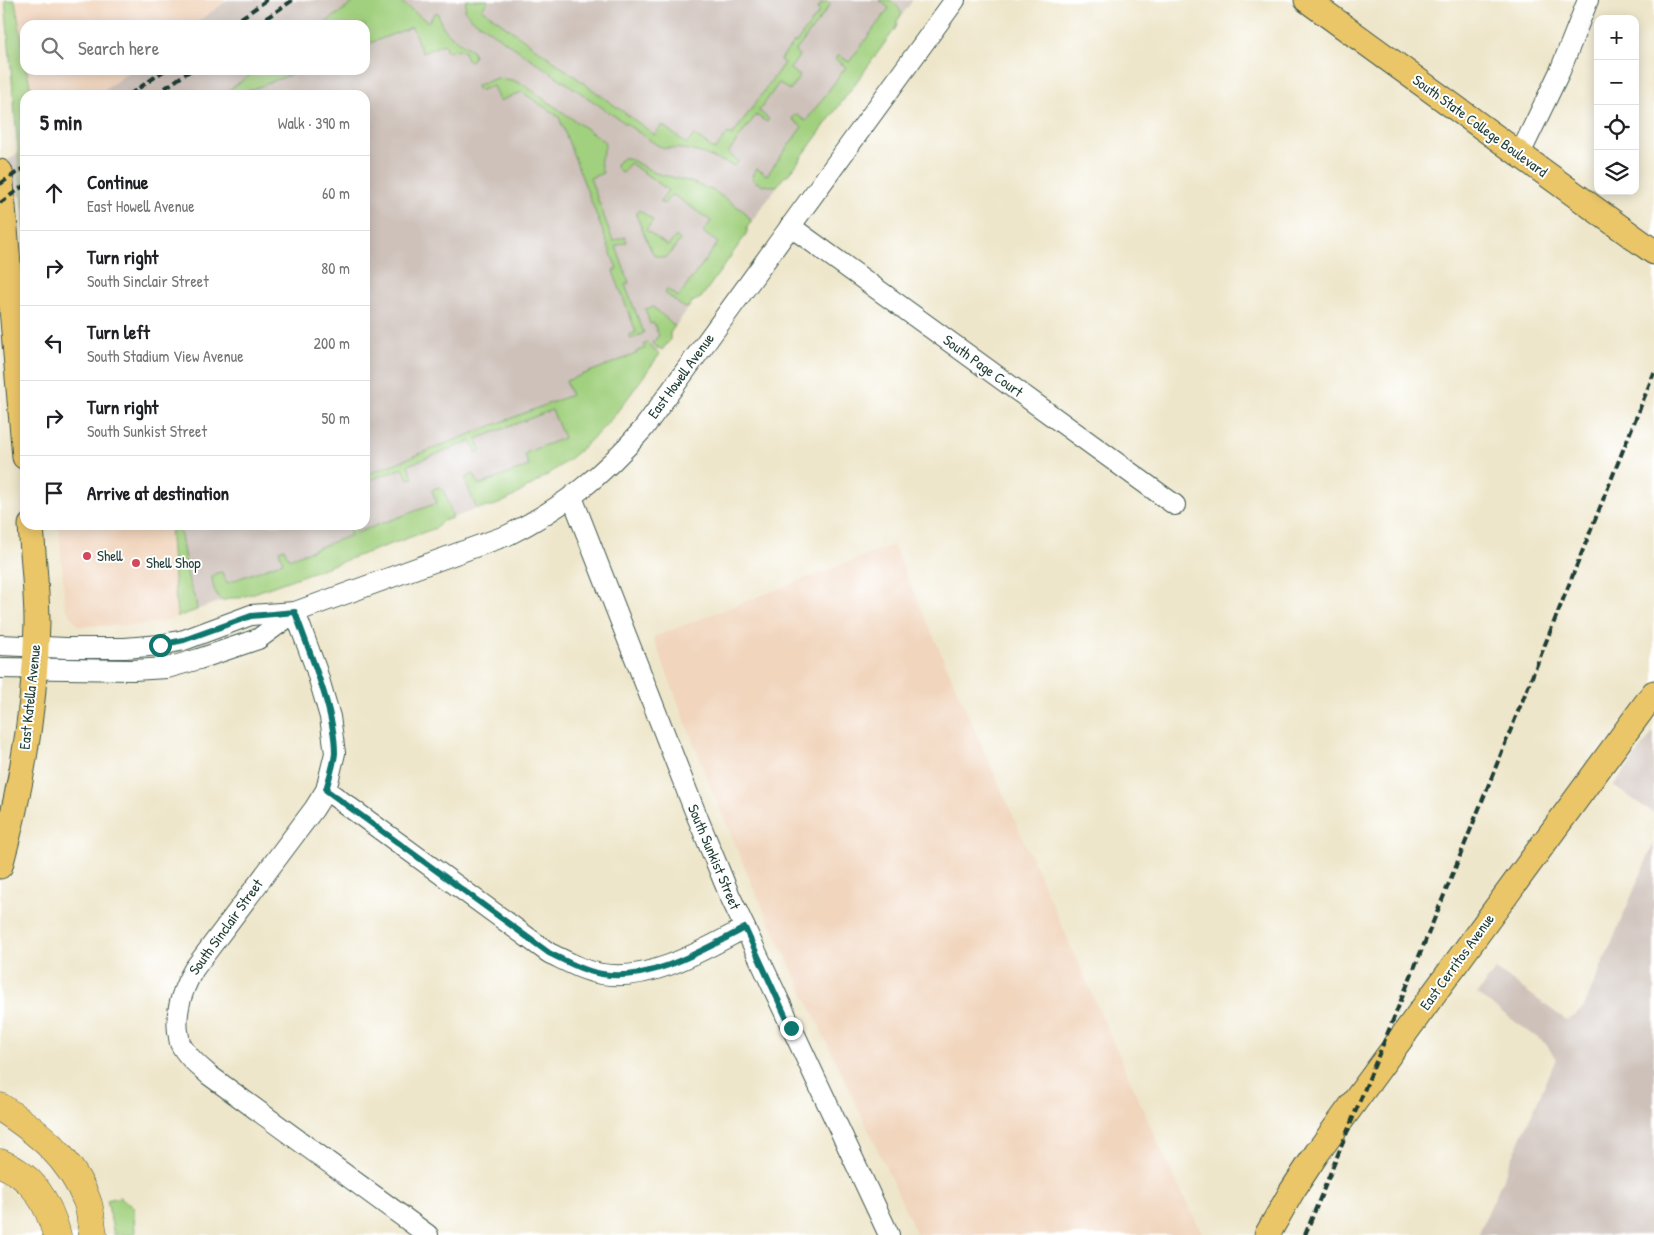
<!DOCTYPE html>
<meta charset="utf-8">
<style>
:root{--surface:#fff;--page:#f6f6f6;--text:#202124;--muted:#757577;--line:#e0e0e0}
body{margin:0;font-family:"Patrick Hand",sans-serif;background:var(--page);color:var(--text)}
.controls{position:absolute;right:15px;top:15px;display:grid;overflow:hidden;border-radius:10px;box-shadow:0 2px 12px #0003}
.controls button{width:45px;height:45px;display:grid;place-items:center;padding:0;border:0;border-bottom:1px solid var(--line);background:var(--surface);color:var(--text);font:25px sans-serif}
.stop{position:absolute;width:15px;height:15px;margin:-11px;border:4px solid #0f766e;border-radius:50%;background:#fff}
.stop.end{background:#0f766e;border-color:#fff;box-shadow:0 1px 5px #0008}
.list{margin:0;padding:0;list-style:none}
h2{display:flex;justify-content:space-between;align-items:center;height:65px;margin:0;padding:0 20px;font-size:21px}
h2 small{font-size:16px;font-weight:400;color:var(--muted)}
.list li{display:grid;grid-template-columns:32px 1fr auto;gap:15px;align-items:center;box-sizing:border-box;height:75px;padding:0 20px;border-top:1px solid var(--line)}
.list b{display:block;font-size:19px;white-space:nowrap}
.list p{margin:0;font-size:16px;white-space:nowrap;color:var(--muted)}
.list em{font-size:16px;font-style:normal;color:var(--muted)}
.icon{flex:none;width:28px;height:28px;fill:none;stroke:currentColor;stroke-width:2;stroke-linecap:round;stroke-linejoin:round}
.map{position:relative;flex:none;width:1654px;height:1235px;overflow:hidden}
.search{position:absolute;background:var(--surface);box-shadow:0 2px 12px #0003;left:20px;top:20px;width:350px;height:55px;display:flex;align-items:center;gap:12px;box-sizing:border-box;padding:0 18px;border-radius:15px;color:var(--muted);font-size:19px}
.panel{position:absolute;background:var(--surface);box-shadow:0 2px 12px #0003;left:20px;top:90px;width:350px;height:440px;border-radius:15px}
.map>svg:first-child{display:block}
</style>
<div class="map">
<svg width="1654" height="1235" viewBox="0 0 1654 1235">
<rect width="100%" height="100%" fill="#fff"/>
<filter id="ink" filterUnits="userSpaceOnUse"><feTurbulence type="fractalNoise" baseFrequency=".02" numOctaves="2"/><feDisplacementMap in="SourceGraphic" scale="10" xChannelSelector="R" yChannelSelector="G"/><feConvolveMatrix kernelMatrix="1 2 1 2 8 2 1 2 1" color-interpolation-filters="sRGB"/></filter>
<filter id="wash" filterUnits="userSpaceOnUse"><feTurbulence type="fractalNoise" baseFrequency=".0096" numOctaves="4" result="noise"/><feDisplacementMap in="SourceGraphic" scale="20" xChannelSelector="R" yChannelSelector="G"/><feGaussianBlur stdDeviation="1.12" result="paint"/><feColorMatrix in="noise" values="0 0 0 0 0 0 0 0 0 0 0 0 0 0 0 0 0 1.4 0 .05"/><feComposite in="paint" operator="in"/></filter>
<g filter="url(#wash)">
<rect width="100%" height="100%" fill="#eee6ca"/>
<g fill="#f1d5bd">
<path d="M6 0H228L193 25H25V70H132L97 95H25Z"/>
<path d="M59 525H170L177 617 161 622 136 625 78 626 65 607Z"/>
<path d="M893 545 1166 1161 1203 1235H917L869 1131 754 889 711 788 653 637Z"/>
</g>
<g fill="#cec1ba">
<path d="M228 0H913L623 398 486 506 177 617 170 525H365V95H97L132 70H365V25H193Z"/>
<path d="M25 148V193L0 209V166Z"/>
<path d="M1654 731V813L1613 786Z"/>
<path d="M1654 843V1235H1478L1556 1059 1546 1044 1477 994 1496 969 1566 1020 1575 1016 1584 1007Z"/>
</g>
<g fill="#a1d07e" stroke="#608659">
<path d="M5 0H15L25 57V70H27L32 95H25V229Z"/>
<path d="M357 0H402L401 2 428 22 436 12 438 13C441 33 458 41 473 51L474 57 472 60 468 61 463 50 447 51 444 44 422 53 412 27 365 45V25H322Z"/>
<path d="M466 0H488L482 9 655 135 662 125 687 144 694 135 715 150 728 133 732 136 784 63 780 60 794 42 796 43 820 11 817 9 822 3 824 4 827 1 831 4 795 52 799 56 790 69 800 76 790 91 779 83 759 111 769 119 767 122 756 115 728 153 739 161 734 166 701 153 684 149 664 148 657 145 471 18 465 11Z"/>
<path d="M879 0H891L898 7 902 14 897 21V25L895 29 790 173 783 178 777 186C768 186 755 186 752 176L756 168 767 175 802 127 792 119 795 114 806 121 846 67 835 59 839 55 849 62 889 8Z"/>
<path d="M257 70H302L238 95H222Z"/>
<path d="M497 78 512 80 524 85 605 142C606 155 596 156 603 173L590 178 613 241 625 237 627 242 616 246 629 283 625 285 644 333 631 339 629 335 636 332 613 271 617 269 559 117 522 92 499 101 493 86 478 91 476 86Z"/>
<path d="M623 158H628L655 173 691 182 714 191 745 212 751 221 747 228V232L745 236 701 298 692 302 688 308 683 307 665 293 667 289 678 297 718 243 703 232 711 221 672 194 664 204 660 202 668 190 630 163 622 173 616 167V164Z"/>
<path d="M639 210 653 220 646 230 668 246 676 236 680 240 670 254 665 258 655 256 651 250 636 215Z"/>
<path d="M653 307 675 326 670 333V340L662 350 653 344 652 342 656 340V338L659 336 654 323 650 324 645 309Z"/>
<path d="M647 343 660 354C644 375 629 398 612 418 589 445 560 468 530 486 519 493 506 502 493 506 488 508 485 506 478 509L476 507 466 483V478L474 474 479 485 529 466 525 456 527 452 564 438 552 410 477 439 481 451 477 453 471 441 408 465 413 478 408 479 403 468 365 482V475L571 395 566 381 636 354V352L645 348 643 345Z"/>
<path d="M439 487 445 493 452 515V518L443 521 436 528 240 598H231L222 601C215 595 212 585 212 576L216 573 222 572 227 583 283 562 279 550 284 548 289 559 351 535 347 525H353L356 533 437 503 432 491 433 489Z"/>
<path d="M170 525H179L189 582 196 602 197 610 177 617Z"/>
<path d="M120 1197 134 1208 135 1235H114L107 1200Z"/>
</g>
</g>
<g filter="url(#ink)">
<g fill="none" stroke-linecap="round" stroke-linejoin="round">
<defs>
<g id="minor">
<path d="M1520 154 1560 71 1588 0"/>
<path d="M790 226 1175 505"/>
<path d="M572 497 694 809 729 894 889 1235"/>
<path d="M295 612 316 669 330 717 335 753 326 790 314 809 194 969C183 988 175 1009 178 1032 179 1035 179 1040 180 1043 186 1056 199 1066 209 1075L428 1235"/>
<path d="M0 645 66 648H125L160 645 184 640 251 615 295 612 508 535C564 507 602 476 643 429L955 0"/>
<path d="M0 668 133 670 167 668 199 659 258 639 295 612"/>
<path d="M326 790 549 953C566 961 583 971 602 974 651 982 703 950 745 928"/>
</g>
<g id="major">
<path d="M1307 0 1654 252"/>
<path d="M0 172 25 457"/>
<path d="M0 866C22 787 35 706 37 624 37 591 33 558 31 525"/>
<path d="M1267 1235 1292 1191 1317 1153 1654 693"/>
</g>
<g id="highway">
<path d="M0 1107C38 1132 70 1157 87 1201 91 1211 91 1224 93 1235"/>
<path d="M0 1163C33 1176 48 1202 57 1235"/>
</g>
</defs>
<use href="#minor" stroke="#3e564a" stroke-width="22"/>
<use href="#major" stroke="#3e564a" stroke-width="27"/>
<use href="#highway" stroke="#3e564a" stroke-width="29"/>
<use href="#minor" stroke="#fff" stroke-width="20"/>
<use href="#major" stroke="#ebc669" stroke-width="25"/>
<use href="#highway" stroke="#ebc669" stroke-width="28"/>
<g stroke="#1f3d34" stroke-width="4" stroke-dasharray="8 4" stroke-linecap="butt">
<path d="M231 25 267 0"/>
<path d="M256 25 293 0"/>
<path d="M129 95 165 70"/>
<path d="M155 95 191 70"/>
<path d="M0 184 25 167"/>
<path d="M0 203 25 185"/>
<path d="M1305 1235 1458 861 1654 373"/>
</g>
</g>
</g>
<g fill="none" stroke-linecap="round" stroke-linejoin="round" filter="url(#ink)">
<path stroke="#0f766e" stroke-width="6" d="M160 645 184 640 251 616 295 612C309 652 335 710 335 753 334 765 329 778 326 790L549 953C566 961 583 971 602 974 651 982 703 950 745 928L791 1028"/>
</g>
<g fill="#d1495b" stroke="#fff" stroke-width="2">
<circle cx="87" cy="556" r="5"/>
<circle cx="136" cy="563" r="5"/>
</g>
<g text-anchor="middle" stroke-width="4" stroke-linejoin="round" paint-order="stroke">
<g font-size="15" fill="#1f3d34" stroke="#fff">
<text transform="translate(1480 126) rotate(36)" y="5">South State College Boulevard</text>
<text transform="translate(983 366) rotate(36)" y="5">South Page Court</text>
<text transform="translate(681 376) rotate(-54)" y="5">East Howell Avenue</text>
<text transform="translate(30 697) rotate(-84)" y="5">East Katella Avenue</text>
<text transform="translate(714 857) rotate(67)" y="5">South Sunkist Street</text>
<text transform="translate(226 927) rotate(-54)" y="5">South Sinclair Street</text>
<text transform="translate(1457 962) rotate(-54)" y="5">East Cerritos Avenue</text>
</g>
<g font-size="15" fill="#1f3d34" stroke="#fff" text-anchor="start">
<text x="97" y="561">Shell</text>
<text x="146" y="568">Shell Shop</text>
</g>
</g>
</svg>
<div class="controls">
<button>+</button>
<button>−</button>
<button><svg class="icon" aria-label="locate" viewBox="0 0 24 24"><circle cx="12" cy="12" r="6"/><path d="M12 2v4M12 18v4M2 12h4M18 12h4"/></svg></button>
<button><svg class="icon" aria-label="layers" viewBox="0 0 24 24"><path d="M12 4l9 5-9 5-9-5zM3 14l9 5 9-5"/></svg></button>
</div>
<div class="stop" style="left:160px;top:645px"></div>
<div class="stop end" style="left:791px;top:1028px"></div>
<div class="search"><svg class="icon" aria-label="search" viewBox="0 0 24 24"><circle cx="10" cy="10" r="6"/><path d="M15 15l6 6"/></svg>Search here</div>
<section class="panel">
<h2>5 min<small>Walk · 390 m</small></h2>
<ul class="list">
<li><svg class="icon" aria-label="ahead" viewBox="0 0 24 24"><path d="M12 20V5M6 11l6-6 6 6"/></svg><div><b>Continue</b><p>East Howell Avenue</p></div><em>60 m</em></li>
<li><svg class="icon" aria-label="right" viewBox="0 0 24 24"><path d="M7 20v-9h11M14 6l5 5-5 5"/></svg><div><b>Turn right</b><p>South Sinclair Street</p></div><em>80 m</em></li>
<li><svg class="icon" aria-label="left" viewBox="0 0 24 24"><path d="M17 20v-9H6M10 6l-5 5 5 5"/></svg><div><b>Turn left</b><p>South Stadium View Avenue</p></div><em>200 m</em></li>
<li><svg class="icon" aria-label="right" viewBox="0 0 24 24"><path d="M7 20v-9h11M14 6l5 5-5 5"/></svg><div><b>Turn right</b><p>South Sunkist Street</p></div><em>50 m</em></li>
<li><svg class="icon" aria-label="arrive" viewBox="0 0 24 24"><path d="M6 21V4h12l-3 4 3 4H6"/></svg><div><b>Arrive at destination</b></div></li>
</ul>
</section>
</div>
